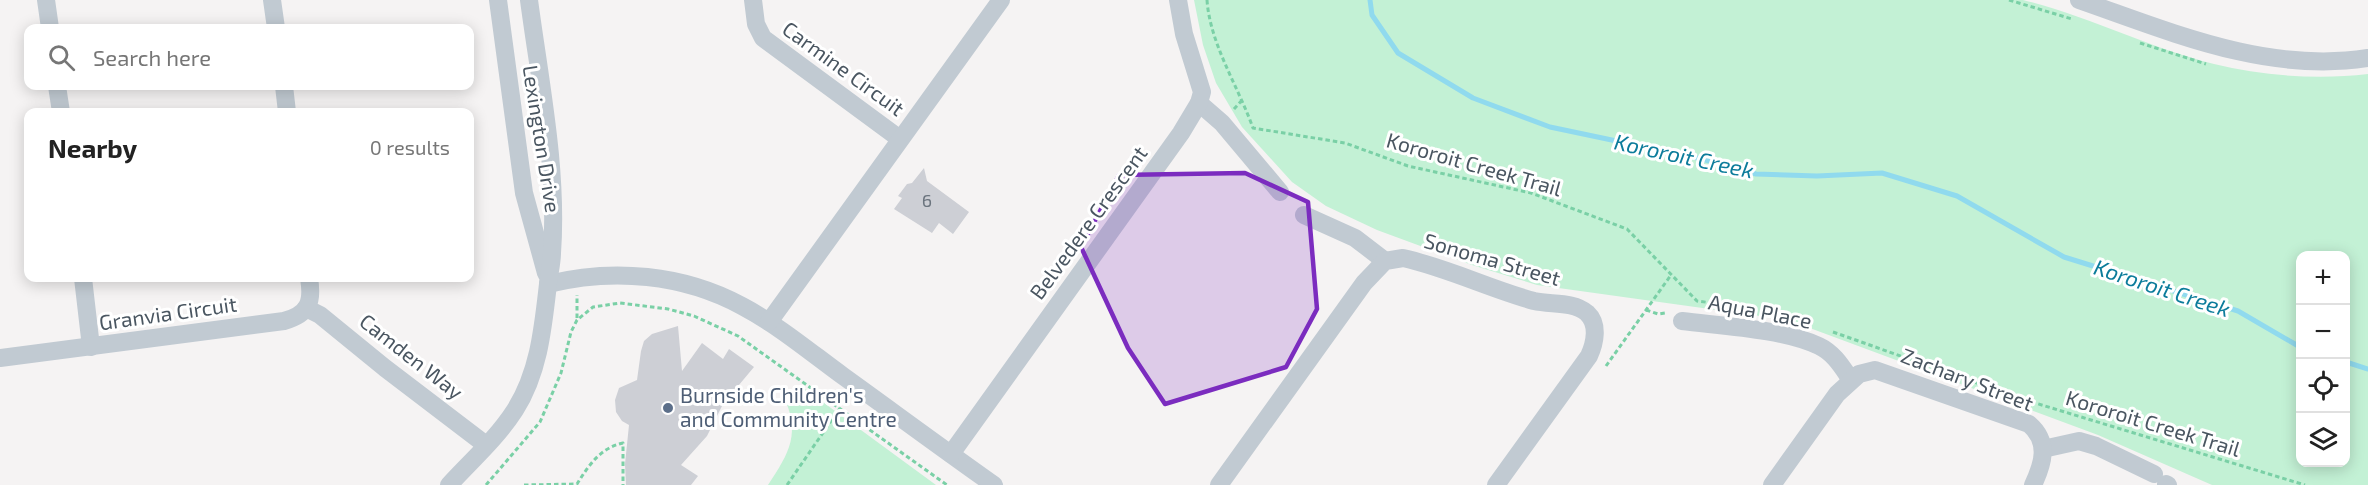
<!DOCTYPE html>
<meta charset="utf-8">
<style>
:root{--surface:#fff;--page:#f2f2f2;--text:#222;--muted:#767676;--line:#e0e0e0}
body{margin:0;font-family:"Exo 2",sans-serif;background:var(--page);color:var(--text)}
.controls{position:absolute;right:18px;bottom:18px;display:grid;overflow:hidden;border-radius:12px;box-shadow:0 3px 15px #0003}
.controls button{width:54px;height:54px;display:grid;place-items:center;padding:0;border:0;border-bottom:2px solid var(--line);background:var(--surface);color:var(--text);font:30px sans-serif}
.list{margin:0;padding:0;list-style:none}
h2{display:flex;justify-content:space-between;align-items:center;height:78px;margin:0;padding:0 24px;font-size:26px}
h2 small{font-size:20px;font-weight:400;color:var(--muted)}
.icon{flex:none;width:33px;height:33px;fill:none;stroke:currentColor;stroke-width:2;stroke-linecap:round;stroke-linejoin:round}
.map{position:relative;flex:none;width:2368px;height:485px;overflow:hidden}
.search{position:absolute;background:var(--surface);box-shadow:0 3px 15px #0003;left:24px;top:24px;width:450px;height:66px;display:flex;align-items:center;gap:15px;box-sizing:border-box;padding:0 21px;border-radius:12px;color:var(--muted);font-size:22px}
.panel{position:absolute;background:var(--surface);box-shadow:0 3px 15px #0003;left:24px;top:108px;width:450px;height:174px;border-radius:12px}
.map>svg:first-child{display:block}
</style>
<div class="map">
<svg width="2368" height="485" viewBox="0 0 2368 485">
<rect width="100%" height="100%" fill="#f5f3f3"/>
<g fill="#c3f1d5" fill-rule="evenodd">
<path d="M1194 0H2023C2088 16 2149 48 2214 64 2263 76 2318 80 2368 74V485H2212L2098 435 1799 324 1760 316 1537 285 1472 265 1377 230 1326 206 1292 182 1242 127 1216 83 1203 45ZM2300 255H2346V462H2300Z"/>
<path d="M805 389 936 485H768C790 452 801 433 783 395Z"/>
</g>
<g fill="none" stroke-linecap="round" stroke-linejoin="round">
<g stroke="#90daee" stroke-width="5">
<path d="M1370 0 1372 15 1398 53 1473 98 1550 127 1702 159 1756 174 1817 176 1882 173 1957 196 2064 257 2238 311 2300 347"/>
<path d="M2346 362 2368 369"/>
</g>
</g>
<g fill="#cdcfd5">
<path d="M924 168 927 181 969 212 953 234 939 223 932 233 894 209 902 198 898 196 907 184 912 183Z"/>
<path d="M678 326 682 371 702 343 723 359 729 349 754 367 723 404 707 436 681 465 698 476 691 485H626L625 464 629 425 622 421 616 412 615 400 619 388 637 380 641 351 644 341 652 334Z"/>
</g>
<g fill="none" stroke-linecap="round" stroke-linejoin="round">
<g stroke="#7ad0a6" stroke-width="3" stroke-dasharray="4.5 3" stroke-linecap="butt">
<path d="M1207 0C1210 44 1238 86 1253 128L1345 143 1408 166 1531 193 1627 229 1697 301 1743 307"/>
<path d="M2009 0 2072 19"/>
<path d="M2140 43 2206 64"/>
<path d="M1234 109 1243 99"/>
<path d="M1646 310 1658 314 1665 313"/>
<path d="M577 318V295"/>
<path d="M1833 332 2022 399 2305 485"/>
<path d="M1606 366 1671 275"/>
<path d="M486 485 540 422 561 373 571 332 577 320 593 307 620 303 668 309 694 316 738 336 947 485"/>
<path d="M524 485 577 484C589 465 600 448 623 443V485"/>
<path d="M787 485 840 408"/>
</g>
<g stroke="#c1cad2" stroke-width="18">
<path d="M46 0 50 28"/>
<path d="M272 0 276 28"/>
<path d="M498 0 524 193 546 273"/>
<path d="M753 0 756 24 763 38 900 139"/>
<path d="M2079 0C2171 32 2268 74 2368 58"/>
<path d="M57 86 61 112"/>
<path d="M284 86 287 112"/>
<path d="M1199 103 1222 123 1280 192"/>
<path d="M1304 215 1355 238 1385 261"/>
<path d="M83 278 91 347"/>
<path d="M548 284C613 268 683 274 742 306 778 325 810 352 843 376 893 412 943 449 994 485"/>
<path d="M306 308 320 315 385 368 486 445"/>
<path d="M1682 321C1722 326 1784 329 1819 346 1834 353 1842 367 1851 380"/>
<path d="M769 322 1001 0"/>
<path d="M0 358 284 321C309 314 313 302 309 278"/>
<path d="M2043 449 2079 441 2096 446 2154 474"/>
<path d="M951 454 1181 133 1199 103 1202 92 1184 34 1178 0"/>
<path d="M2166 484 2168 485"/>
<path d="M449 485C471 461 497 438 515 410 539 372 543 328 548 284 549 274 552 263 552 253 558 169 540 83 529 0"/>
<path d="M1219 485 1364 283 1385 261 1403 258C1448 268 1490 289 1534 301 1551 305 1573 301 1587 313 1599 324 1595 343 1589 356L1496 485"/>
<path d="M1772 485 1837 394 1859 374 1875 370 2029 424C2050 442 2043 464 2033 485"/>
</g>
</g>
<path fill="#7b2cbf" fill-opacity="0.2" stroke="#7b2cbf" stroke-width="4.5" stroke-linejoin="round" d="M1245 173 1308 202 1317 309 1286 367 1165 404 1128 348 1081 247 1119 175Z"/>
<circle fill="#5c6f8a" stroke="#fff" stroke-width="2" cx="668" cy="408" r="6"/>
<g text-anchor="middle" stroke-width="6" stroke-linejoin="round" paint-order="stroke">
<g font-size="18" fill="#6b747e">
<text x="927" y="207">6</text>
</g>
<g font-size="21" fill="#4a5661" stroke="#fff">
<text transform="translate(843 69) rotate(36)" y="7">Carmine Circuit</text>
<text transform="translate(541 139) rotate(81)" y="7">Lexington Drive</text>
<text transform="translate(1474 165) rotate(16)" y="7">Kororoit Creek Trail</text>
<text transform="translate(1089 223) rotate(-54)" y="7">Belvedere Crescent</text>
<text transform="translate(1492 260) rotate(16)" y="7">Sonoma Street</text>
<text transform="translate(1760 312) rotate(11)" y="7">Aqua Place</text>
<text transform="translate(168 314) rotate(-8)" y="7">Granvia Circuit</text>
<text transform="translate(411 357) rotate(38)" y="7">Camden Way</text>
<text transform="translate(1967 380) rotate(21)" y="7">Zachary Street</text>
<text transform="translate(2153 424) rotate(17)" y="7">Kororoit Creek Trail</text>
</g>
<g font-size="21" fill="#4e5e75" stroke="#fff" text-anchor="start">
<text x="680" y="403">Burnside Children's<tspan x="680" dy="24">and Community Centre</tspan></text>
</g>
<g font-size="22" font-style="italic" fill="#0c7c9b" stroke="#fff">
<text transform="translate(1684 156) rotate(12)" y="8">Kororoit Creek</text>
<text transform="translate(2162 288) rotate(18)" y="8">Kororoit Creek</text>
</g>
</g>
</svg>
<div class="controls">
<button>+</button>
<button>−</button>
<button><svg class="icon" aria-label="locate" viewBox="0 0 24 24"><circle cx="12" cy="12" r="6"/><path d="M12 2v4M12 18v4M2 12h4M18 12h4"/></svg></button>
<button><svg class="icon" aria-label="layers" viewBox="0 0 24 24"><path d="M12 4l9 5-9 5-9-5zM3 14l9 5 9-5"/></svg></button>
</div>
<div class="search"><svg class="icon" aria-label="search" viewBox="0 0 24 24"><circle cx="10" cy="10" r="6"/><path d="M15 15l6 6"/></svg>Search here</div>
<section class="panel">
<h2>Nearby<small>0 results</small></h2>
<ul class="list">
</ul>
</section>
</div>
